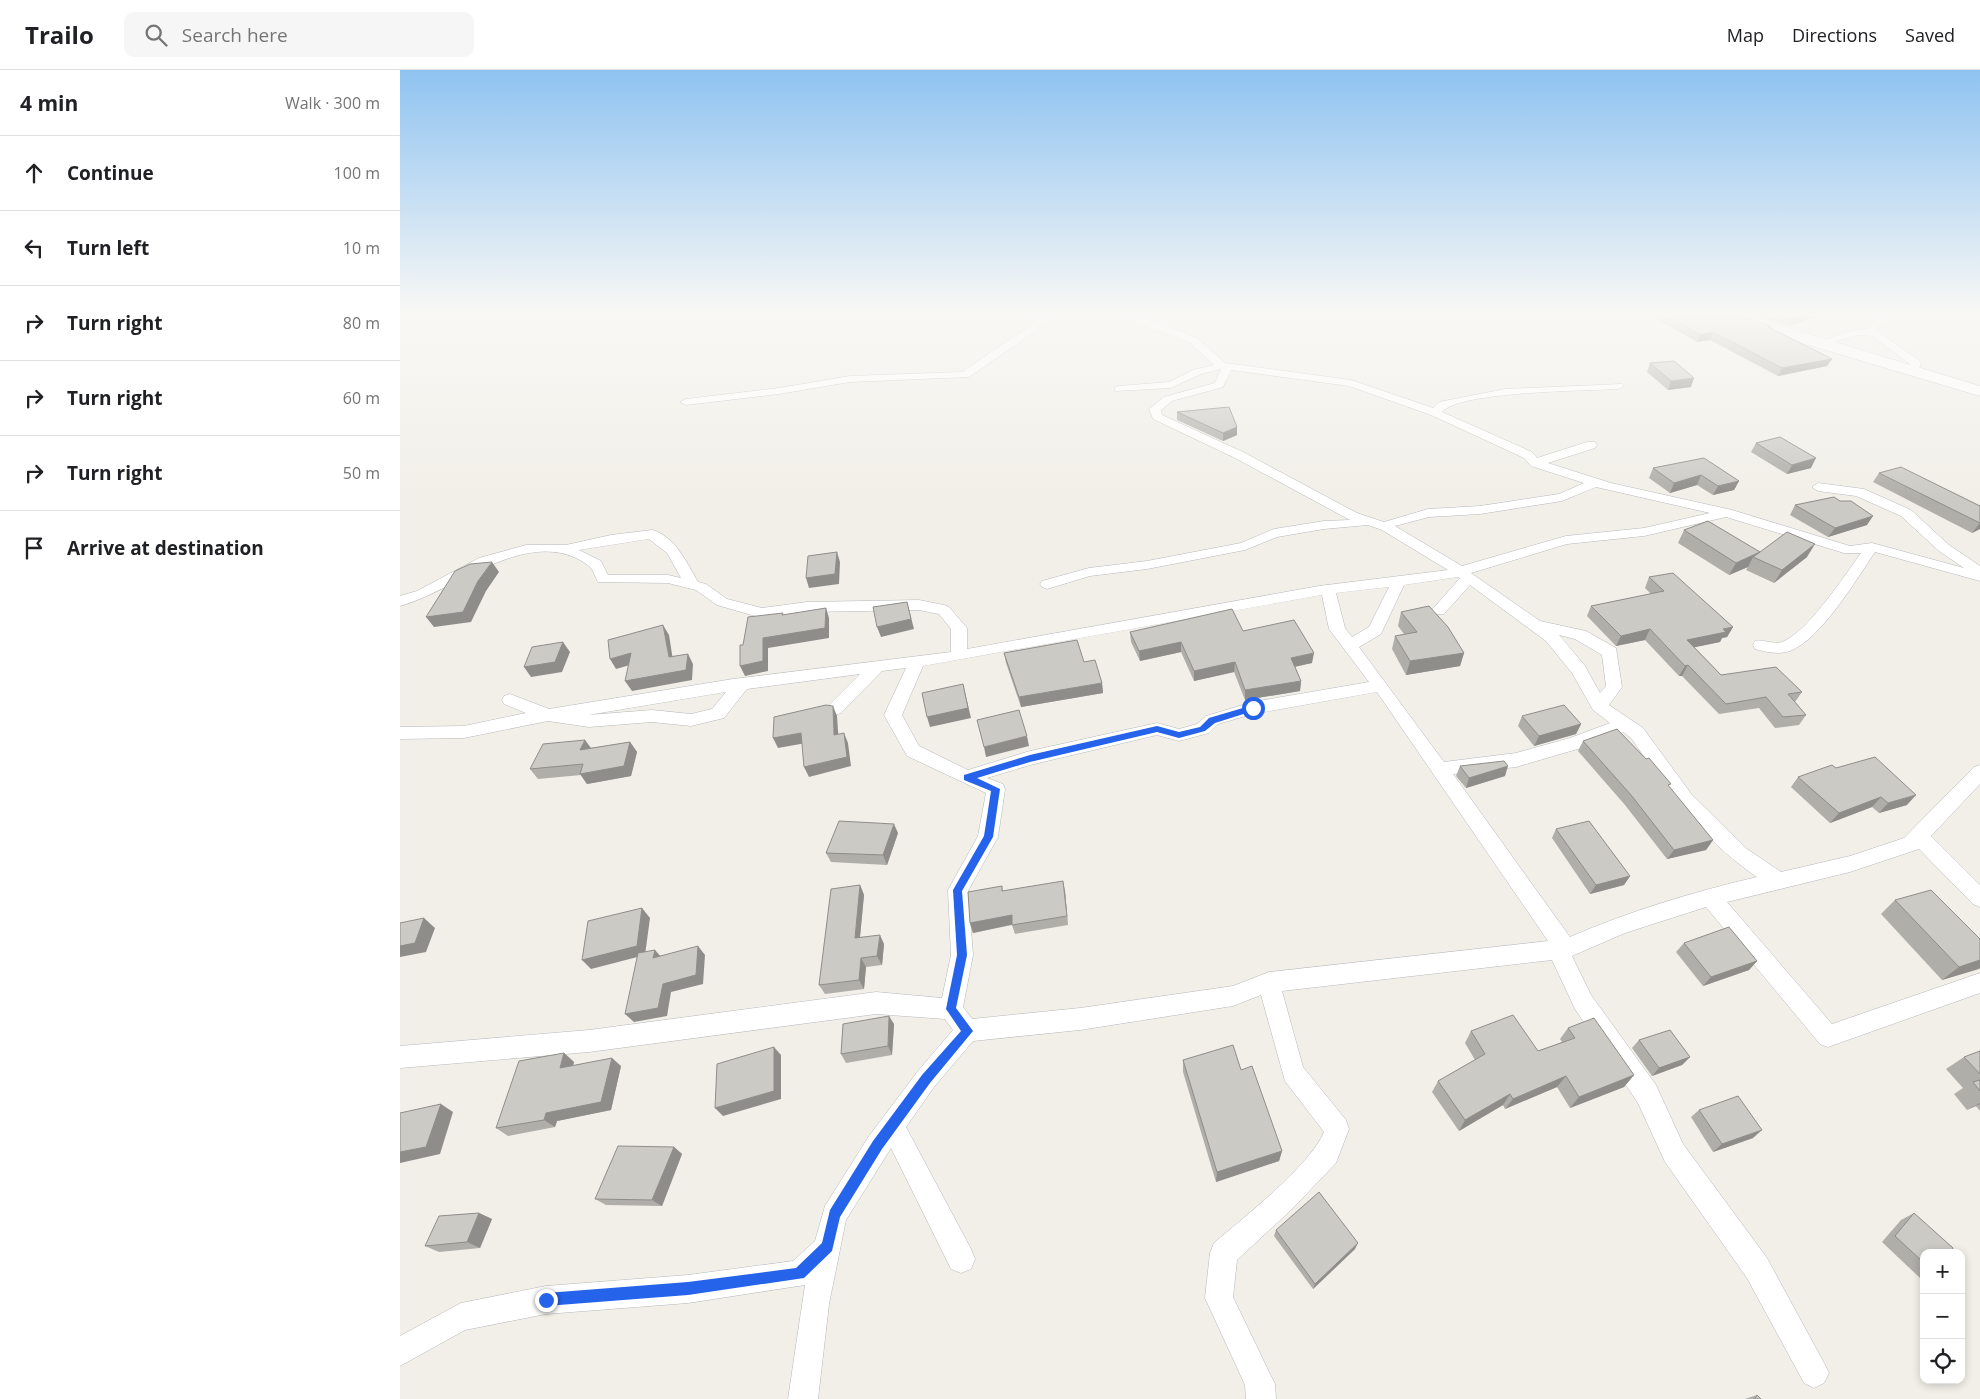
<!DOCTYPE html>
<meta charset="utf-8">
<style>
:root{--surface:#fff;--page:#f6f6f6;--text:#202124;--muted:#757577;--line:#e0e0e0}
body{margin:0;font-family:"Open Sans",sans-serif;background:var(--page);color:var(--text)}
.controls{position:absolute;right:15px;bottom:15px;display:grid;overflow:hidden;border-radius:10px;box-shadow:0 2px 8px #0003}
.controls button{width:45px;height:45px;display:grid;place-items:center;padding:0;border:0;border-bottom:1px solid var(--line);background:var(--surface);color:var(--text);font:25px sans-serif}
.stop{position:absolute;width:15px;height:15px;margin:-11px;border:4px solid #2563eb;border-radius:50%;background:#fff}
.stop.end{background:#2563eb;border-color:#fff;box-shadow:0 1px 5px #0008}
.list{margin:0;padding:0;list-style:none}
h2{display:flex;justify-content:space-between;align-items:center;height:65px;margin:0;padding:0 20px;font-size:21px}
h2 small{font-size:16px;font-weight:400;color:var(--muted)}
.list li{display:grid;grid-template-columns:32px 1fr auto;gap:15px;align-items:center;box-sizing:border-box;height:75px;padding:0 20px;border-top:1px solid var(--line)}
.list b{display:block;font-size:19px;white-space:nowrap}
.list em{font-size:16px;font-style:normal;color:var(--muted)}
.icon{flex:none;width:28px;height:28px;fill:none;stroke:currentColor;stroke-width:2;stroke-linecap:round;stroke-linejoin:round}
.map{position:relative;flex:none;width:1580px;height:1329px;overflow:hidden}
header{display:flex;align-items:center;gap:30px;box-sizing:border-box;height:70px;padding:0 25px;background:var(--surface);border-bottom:1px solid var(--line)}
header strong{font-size:24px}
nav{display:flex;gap:28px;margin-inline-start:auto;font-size:18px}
.search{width:350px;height:45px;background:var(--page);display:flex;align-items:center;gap:12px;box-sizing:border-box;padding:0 18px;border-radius:10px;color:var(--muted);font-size:19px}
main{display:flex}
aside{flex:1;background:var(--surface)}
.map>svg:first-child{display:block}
</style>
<header>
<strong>Trailo</strong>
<div class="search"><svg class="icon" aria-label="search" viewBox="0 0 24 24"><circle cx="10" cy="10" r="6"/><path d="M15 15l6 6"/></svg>Search here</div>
<nav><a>Map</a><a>Directions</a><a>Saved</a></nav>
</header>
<main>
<aside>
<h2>4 min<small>Walk · 300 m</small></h2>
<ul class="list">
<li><svg class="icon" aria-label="ahead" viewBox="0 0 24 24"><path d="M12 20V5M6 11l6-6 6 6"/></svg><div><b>Continue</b></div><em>100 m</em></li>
<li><svg class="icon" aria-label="left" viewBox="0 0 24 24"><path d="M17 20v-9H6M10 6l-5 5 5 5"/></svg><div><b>Turn left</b></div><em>10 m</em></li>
<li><svg class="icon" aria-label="right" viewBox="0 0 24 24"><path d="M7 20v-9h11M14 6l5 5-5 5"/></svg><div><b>Turn right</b></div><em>80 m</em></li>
<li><svg class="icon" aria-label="right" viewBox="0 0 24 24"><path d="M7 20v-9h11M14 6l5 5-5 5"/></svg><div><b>Turn right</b></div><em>60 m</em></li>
<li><svg class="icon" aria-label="right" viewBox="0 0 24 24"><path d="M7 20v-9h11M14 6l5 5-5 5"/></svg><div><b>Turn right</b></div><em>50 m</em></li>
<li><svg class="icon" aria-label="arrive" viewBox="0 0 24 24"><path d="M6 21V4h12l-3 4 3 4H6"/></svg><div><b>Arrive at destination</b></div></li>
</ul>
</aside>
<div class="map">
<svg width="1580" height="1329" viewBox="0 0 1580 1329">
<rect width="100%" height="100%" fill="#f1efe8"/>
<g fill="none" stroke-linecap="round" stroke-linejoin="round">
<defs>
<g id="street">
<path d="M617 243H637C632 247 622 247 617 243Z"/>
<path d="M644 243H655L633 263 569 307 450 312 379 324 286 335 280 332 286 329 379 318 450 306 562 302 625 259Z"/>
<path d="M709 243H726L757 252 797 268 825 293 951 310 1033 338 1039 332 1105 319 1222 314 1224 316 1218 319C1186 321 1060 321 1042 342L1132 382 1137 388 1187 372H1195L1197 375 1195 378 1148 393 1211 413 1332 440 1450 476 1472 473 1564 498 1539 481 1501 446 1456 426 1418 421 1412 417 1418 413 1464 419 1511 440 1549 475 1580 496V511L1475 482C1456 510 1421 569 1390 581 1379 585 1366 582 1355 579L1353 575 1355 571C1364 569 1374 575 1382 572 1407 563 1445 505 1461 483H1444L1326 447 1244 466 1167 474 1071 503 1140 551 1186 561 1216 578 1222 617 1209 635 1243 658 1292 725 1347 779 1381 802 1450 786 1504 768 1574 697 1580 695V714L1531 766 1580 815V837L1573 834 1519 779 1450 802 1327 832 1432 954 1580 903V923L1428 977 1420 974 1306 837 1225 863 1172 886 1191 925 1256 1015 1283 1074 1367 1188 1424 1293 1429 1303 1424 1313 1414 1318 1404 1313 1347 1208 1265 1092 1238 1033 1175 939 1152 890 882 921 903 997 946 1050 949 1059 936 1093 892 1139 837 1190 833 1227 870 1304 875 1314 876 1329H846L845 1315 805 1228 810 1183 814 1173C844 1147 909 1097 924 1062L885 1011 861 925 833 936 680 960 573 971 534 1017 506 1057 571 1179 575 1189 571 1199 561 1203 551 1199 491 1078 446 1150 429 1234 418 1329H388L405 1215 288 1233 146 1244 65 1260 0 1296V1266L61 1233 146 1216 288 1205 393 1191 415 1171 425 1136 469 1066 518 1001 553 960 545 949 476 944 189 982 0 998V976L189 960 476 922 542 928 551 885 548 820 578 766 586 723 507 686 484 645 506 598 482 601 441 643 435 645 429 643 426 639 429 635 460 604 347 619 324 648 291 656 252 652 189 657 148 651 64 668 0 669V657L64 656 126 643 104 634 102 630 104 626 110 624 149 639 333 609 551 582V559L539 544 519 540 407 542 362 548 317 535 296 520 268 513 198 512C195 507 193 499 189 496 131 452 56 521 0 536V526L17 521 79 488 126 475H166L211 465 252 460C275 466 287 493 298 512L306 514 327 529 362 538 407 532 519 530 544 535 549 537 567 558V579L919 516 1048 500 982 460 968 455 924 459 877 467 845 480 747 499 690 506 647 519 642 517 640 514 642 511 689 498 747 491 841 473 874 459 924 451 950 450 835 388 753 349 749 339 764 327 815 313 821 299 801 304 771 318 715 321V317L719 316 769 312 793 300 814 295 789 272ZM831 300 949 316 1031 345 1124 388 1131 396 1184 413 1159 424 1080 436 1028 439 984 452 957 443 843 382 762 345 761 340 772 331 823 317ZM1196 417 1310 443 1244 458 1166 466 1062 496 995 456 1029 447 1080 444 1162 431ZM249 469 267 483 281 508 268 505H208L201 491 179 480ZM1058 507 1060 508 1031 541 1034 544H1044L1070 515 1146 571 1172 603 1193 640 1210 653 1170 668 1116 683 1044 692 959 577 981 564 1004 515ZM989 517 969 557 952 567 945 558 936 523ZM922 525 929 559 969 612 853 632 806 646 797 654 779 659 757 653 630 681 568 700 519 676 502 645 523 596ZM1159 565 1175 569 1202 585 1206 616 1200 623 1185 596ZM326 622 312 639 291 644 252 640 188 645ZM977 622 1148 871 869 902 833 916 680 938 572 949 563 937 573 885 568 821 598 767 605 719 603 714 587 708 630 695 757 665 779 671 809 663 818 654 853 644ZM1223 662 1231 668C1268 721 1302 770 1357 807 1293 822 1230 841 1170 867L1053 704 1116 697 1181 678Z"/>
<path d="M1488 243H1502L1483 253 1476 260 1520 291 1521 293 1518 301H1510V294L1472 266 1458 265 1423 275 1418 272 1454 260 1466 259 1475 249Z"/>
</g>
<path id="secondary" d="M1319 243H1339L1580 316V326L1412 276 1320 246Z"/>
</defs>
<use href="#street" stroke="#b5b8bc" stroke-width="1"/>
<use href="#secondary" stroke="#b6babf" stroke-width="1"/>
<use href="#street" fill="#fff" fill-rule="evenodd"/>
<use href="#secondary" fill="#fff" fill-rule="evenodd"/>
</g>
<g fill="#afaea9">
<path d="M1246 243H1333L1370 257 1432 289 1427 296 1378 306 1310 270 1297 272Z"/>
<path d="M1346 243H1417L1414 247 1389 256Z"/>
<path d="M1250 293 1291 317 1268 320 1247 302Z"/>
<path d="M777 342 837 365 823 371 777 350Z"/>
<path d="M1356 373 1411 398 1387 404 1351 382Z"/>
<path d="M1253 398 1339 411 1334 420 1313 425 1297 415 1270 423 1249 408Z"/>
<path d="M1479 403 1580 436V459L1572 463 1473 412Z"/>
<path d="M1395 435 1467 455 1428 467 1390 445Z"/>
<path d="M1284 460 1360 482 1407 487 1374 513 1346 500 1348 497 1329 505 1278 473Z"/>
<path d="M1249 507 1333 557 1327 567 1322 568 1320 572 1294 577 1321 605 1402 622 1395 632 1406 645 1399 655 1375 658 1359 638 1319 644 1282 606H1279L1245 570 1216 576 1187 546 1191 536 1251 524 1245 518Z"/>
<path d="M1001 542 1064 583 1060 596 1006 605 992 579 995 566 1004 564 998 556Z"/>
<path d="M843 561 912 593 895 596 901 611 900 621 845 630 834 602 794 611 781 582 740 591 731 572 730 562Z"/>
<path d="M604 583 702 613 703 623 621 637 606 593Z"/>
<path d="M1122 646 1181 654 1176 664 1134 676 1118 656Z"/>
<path d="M185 670 191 678 230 672 237 682 231 706 187 714 181 705 138 709 130 699Z"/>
<path d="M1183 671 1313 770 1306 780 1267 789 1225 735 1178 681Z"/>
<path d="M1060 696 1105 706 1066 718 1056 706Z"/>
<path d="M1436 698 1507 735 1479 743 1472 737 1430 753 1391 717 1398 707Z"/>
<path d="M1156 759 1230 806 1224 815 1190 824 1152 768Z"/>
<path d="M498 763 487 795 431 792 426 783Z"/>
<path d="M460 815 464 825 460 867 484 874 482 895 466 897 464 919 425 924 419 915Z"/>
<path d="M602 816 603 821H665L668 855 615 864 612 855 573 863 570 853Z"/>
<path d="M1495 830 1580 869V898L1542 910 1481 844Z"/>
<path d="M1284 873 1357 891 1349 900 1303 916 1276 882Z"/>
<path d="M494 954 492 985 446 993 441 984Z"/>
<path d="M1168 958 1234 1005 1224 1017 1170 1038 1157 1017 1105 1039 1103 1035 1059 1061 1032 1022 1038 1011 1075 990 1065 973 1071 961 1138 981 1162 972 1160 969Z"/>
<path d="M1239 970 1290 987 1282 995 1252 1006 1232 978Z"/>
<path d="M1580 981V1041L1576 1036 1567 1040 1554 1024 1563 1018 1546 999 1564 987Z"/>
<path d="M164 983 174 992 173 996H221L211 1040 157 1051 155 1057 108 1066 96 1058Z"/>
<path d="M783 990 882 1081 879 1091 816 1112 783 1002Z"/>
<path d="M1299 1040 1353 1068 1313 1082 1291 1047Z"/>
<path d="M274 1077 282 1084 262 1136 206 1135 195 1129Z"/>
<path d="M79 1143 92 1149 80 1178 39 1182 25 1176Z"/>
<path d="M1514 1143 1524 1183V1207L1520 1208 1482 1172 1501 1150Z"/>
<path d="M876 1160 955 1179 913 1219 874 1166Z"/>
<path d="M1357 1325 1361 1329H1345Z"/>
</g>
<g fill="#8f8d8a">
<path d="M1408 243H1417L1414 247 1389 256 1392 249Z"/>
<path d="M1313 262 1310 270 1297 272 1300 265Z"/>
<path d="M1432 289 1427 296 1378 306 1382 298Z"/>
<path d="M1294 308 1291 317 1268 320 1271 311Z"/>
<path d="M837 357V365L823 371V363Z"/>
<path d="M1416 388 1411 398 1387 404 1392 395Z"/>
<path d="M1301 405 1297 415 1270 423 1274 413Z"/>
<path d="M1339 411 1334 420 1313 425 1318 416Z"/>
<path d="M1473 446 1467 455 1428 467 1435 458Z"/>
<path d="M1580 453V459L1572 463Z"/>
<path d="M1415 474 1407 487 1374 513 1382 500Z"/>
<path d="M437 482 440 492 439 514 409 518 406 508Z"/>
<path d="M1360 482 1353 487 1348 497 1329 505 1336 493Z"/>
<path d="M92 492 99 502 86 521 71 552 34 557 26 547 78 511Z"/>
<path d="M507 532 514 559 481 567 477 557Z"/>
<path d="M426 538 429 548V568L368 578V601L345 606 340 596 363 568Z"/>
<path d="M263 555 269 565 274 597 269 587Z"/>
<path d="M1333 557 1327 567 1322 568 1320 572 1282 580 1287 570Z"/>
<path d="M1250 559 1245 570 1216 576 1221 566Z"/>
<path d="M163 572 170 582 162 602 131 607 124 597Z"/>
<path d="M781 572V582L740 591 739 581Z"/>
<path d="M231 583 237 593 216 599 210 589Z"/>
<path d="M914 583 912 593 890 598 891 588Z"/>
<path d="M1064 583 1060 596 1006 605 1010 591Z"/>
<path d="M288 584 293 594 292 610 232 621 225 611Z"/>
<path d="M835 592 834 602 794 611V601Z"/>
<path d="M1288 595 1282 606H1279L1285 596Z"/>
<path d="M901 611 900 621 845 630V620Z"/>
<path d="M702 613 703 623 621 637 619 627Z"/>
<path d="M563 614 571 648 530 657 527 647Z"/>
<path d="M433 636 437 646 439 675 434 665Z"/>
<path d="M1181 654 1176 664 1134 676 1139 666Z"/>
<path d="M401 663 406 673 378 678 373 668Z"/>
<path d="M444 663 448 673 451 696 409 707 404 697Z"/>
<path d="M627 666 629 676 586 687 584 677Z"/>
<path d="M185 670 192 680H180Z"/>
<path d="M230 672 237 682 231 706 187 714 180 704Z"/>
<path d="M1108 696 1105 706 1066 718 1069 708Z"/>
<path d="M1516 725 1507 735 1479 743 1488 733Z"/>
<path d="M1481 727 1472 737 1430 753 1439 743Z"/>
<path d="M494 754 498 763 487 795 483 785Z"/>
<path d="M1313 770 1306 780 1267 789 1274 780Z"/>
<path d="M1230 806 1224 815 1190 824 1196 815Z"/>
<path d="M663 811 665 821 668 855 667 846Z"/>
<path d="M460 815 464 825 459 877 455 868Z"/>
<path d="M242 838 250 848 245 885 191 899 182 890Z"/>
<path d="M612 845 614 854 573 863 570 853Z"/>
<path d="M24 848 35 858 26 882 0 887V876Z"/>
<path d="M480 865 484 874 482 895 477 886Z"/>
<path d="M298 876 305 885 303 914 271 922 267 946 234 952 225 944 263 914Z"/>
<path d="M255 880 263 889 253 888Z"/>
<path d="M461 888 466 897 464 919 459 910Z"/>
<path d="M1580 890V898L1579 899 1542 910 1559 897Z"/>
<path d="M1357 891 1349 900 1303 916 1311 907Z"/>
<path d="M489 946 494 954 492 985 488 976Z"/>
<path d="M374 977 381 985V1029L323 1046 315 1038Z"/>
<path d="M164 983 174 992 170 1006 160 998Z"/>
<path d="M1290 987 1282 995 1252 1006 1259 998Z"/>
<path d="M212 988 221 996 211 1040 157 1051 155 1057 144 1050 146 1043Z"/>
<path d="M1234 1005 1224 1017 1170 1038 1179 1027Z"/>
<path d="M1166 1006 1157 1017 1105 1039 1113 1029Z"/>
<path d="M1110 1024 1103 1035 1059 1061 1065 1050Z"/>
<path d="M1580 1033V1034L1567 1040Z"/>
<path d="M41 1034 53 1042 40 1084 0 1093V1082Z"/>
<path d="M1362 1060 1353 1068 1313 1082 1322 1074Z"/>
<path d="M274 1077 282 1084 262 1136 252 1130Z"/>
<path d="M882 1081 879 1091 816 1112 817 1102Z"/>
<path d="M79 1143 92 1149 80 1178 67 1172Z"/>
<path d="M958 1173 955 1179 913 1219 915 1214Z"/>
</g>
<g fill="#cccac5" stroke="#8f8d8a">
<path d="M1262 243H1333L1371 256 1368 257 1432 289 1382 298 1313 262 1300 265Z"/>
<path d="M1374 243H1408L1392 249Z"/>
<path d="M1274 291 1294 308 1271 311 1250 293Z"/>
<path d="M829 337 837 357 823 363 777 342Z"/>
<path d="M1380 367 1416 388 1392 395 1356 373Z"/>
<path d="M1304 388 1339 411 1318 416 1301 405 1274 413 1253 398Z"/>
<path d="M1501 397 1580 436V453L1479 403Z"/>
<path d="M1434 427 1440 431H1451L1473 446 1435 458 1395 435Z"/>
<path d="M1308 451 1360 482 1387 462 1415 474 1382 500 1353 487 1360 482 1336 493 1284 460Z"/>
<path d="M437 482 435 504 406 508 408 486Z"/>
<path d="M92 492 78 511 63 542 26 547 55 501 70 494Z"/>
<path d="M1273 503 1333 557 1323 559 1326 562 1287 570 1321 605 1376 597 1402 622 1388 624 1406 645 1383 647 1366 627 1326 634 1288 595 1285 596 1250 559 1221 566 1191 536 1264 521 1249 507Z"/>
<path d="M507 532 511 549 477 557 473 537Z"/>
<path d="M1029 536 1048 557 1064 583 1010 591 995 566 1017 562 1001 542Z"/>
<path d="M426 538 425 558 363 568V591L340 596V575H343L348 547 383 543 382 545Z"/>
<path d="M832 539 843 561 894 550 914 583 891 588 901 611 845 620 835 592 794 601 781 572 739 581 730 562Z"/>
<path d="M263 555 269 587 288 584 286 600 225 611 231 583 210 589 208 570Z"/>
<path d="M677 570 684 592 695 590 702 613 619 627 604 583Z"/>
<path d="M163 572 155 592 124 597 132 577Z"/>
<path d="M563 614 568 638 527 647 522 623Z"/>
<path d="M426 635 433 636 434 665 444 663 447 687 404 697 401 663 373 668 374 647Z"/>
<path d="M1164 635 1181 654 1139 666 1122 646Z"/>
<path d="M619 640 627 666 584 677 577 650Z"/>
<path d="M1217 659 1246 689 1249 688 1271 714 1268 715 1313 770 1274 780 1231 725 1183 671Z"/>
<path d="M185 670 180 680 230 672 224 696 180 704 183 694 130 699 143 674Z"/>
<path d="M1475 687 1516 725 1488 733 1481 727 1439 743 1398 707 1432 695 1436 698Z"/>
<path d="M1104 691 1108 696 1069 708 1060 696Z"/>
<path d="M439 751 494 754 483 785 426 783Z"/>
<path d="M1189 751 1230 806 1196 815 1156 759Z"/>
<path d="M663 811 667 846 612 855V845L570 853 568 822 602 816V821Z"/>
<path d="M460 815 455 868 480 865 477 886 461 888 459 910 419 915 431 819Z"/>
<path d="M1531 820 1580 869V890L1559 897 1495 830Z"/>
<path d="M242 838 237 876 182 890 188 851Z"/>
<path d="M24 848 15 873 0 876V853Z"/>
<path d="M1329 857 1357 891 1311 907 1284 873Z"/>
<path d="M298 876 296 905 263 914 258 938 225 944 238 883 255 880 253 888Z"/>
<path d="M1113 945 1138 981 1175 968 1168 958 1194 948 1234 1005 1179 1027 1166 1006 1113 1029 1110 1024 1065 1050 1038 1011 1085 984 1071 961Z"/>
<path d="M489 946 488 976 441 984 443 954Z"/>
<path d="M1270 960 1290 987 1259 998 1239 970Z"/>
<path d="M833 975 841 1000 852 996 882 1081 817 1102 783 990Z"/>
<path d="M374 977V1021L315 1038 317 994Z"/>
<path d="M1580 981V1004L1564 987Z"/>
<path d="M164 983 160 998 212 988 201 1032 146 1043 144 1050 96 1058 119 991Z"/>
<path d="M1580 1010V1021L1573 1012Z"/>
<path d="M1338 1026 1362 1060 1322 1074 1299 1040Z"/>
<path d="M41 1034 26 1077 0 1082V1043Z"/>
<path d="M218 1076 274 1077 252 1130 195 1129Z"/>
<path d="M919 1122 958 1173 915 1214 876 1160Z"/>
<path d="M79 1143 67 1172 25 1176 39 1146Z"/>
<path d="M1514 1143 1553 1178 1550 1183H1524V1193L1495 1166Z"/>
<path d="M1357 1325 1361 1329H1355Z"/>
</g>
<linearGradient id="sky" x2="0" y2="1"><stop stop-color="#8fc3f1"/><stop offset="0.57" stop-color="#f9f8f5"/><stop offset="1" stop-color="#f9f8f5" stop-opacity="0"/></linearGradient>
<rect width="1580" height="429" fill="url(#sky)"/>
<path fill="#2563eb" d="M853 635 856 636V640L815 653 805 661 779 668 757 662 630 692 577 708 600 719 593 767 562 821 567 885 556 938 573 961 530 1013 482 1079 440 1147 432 1181 404 1208 288 1225 146 1236 141 1234 139 1230 141 1225 146 1223 288 1212 396 1198 422 1173 430 1140 473 1071 522 1005 561 961 546 939 557 885 553 820 584 766 591 721 564 710V705L630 685 757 656 779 662 800 657 809 648Z"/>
</svg>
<div class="controls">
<button>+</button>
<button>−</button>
<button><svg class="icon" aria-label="locate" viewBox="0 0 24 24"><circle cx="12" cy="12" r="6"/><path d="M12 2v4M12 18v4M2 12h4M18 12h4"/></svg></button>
</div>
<div class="stop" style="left:853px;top:638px"></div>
<div class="stop end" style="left:146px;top:1230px"></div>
</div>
</main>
